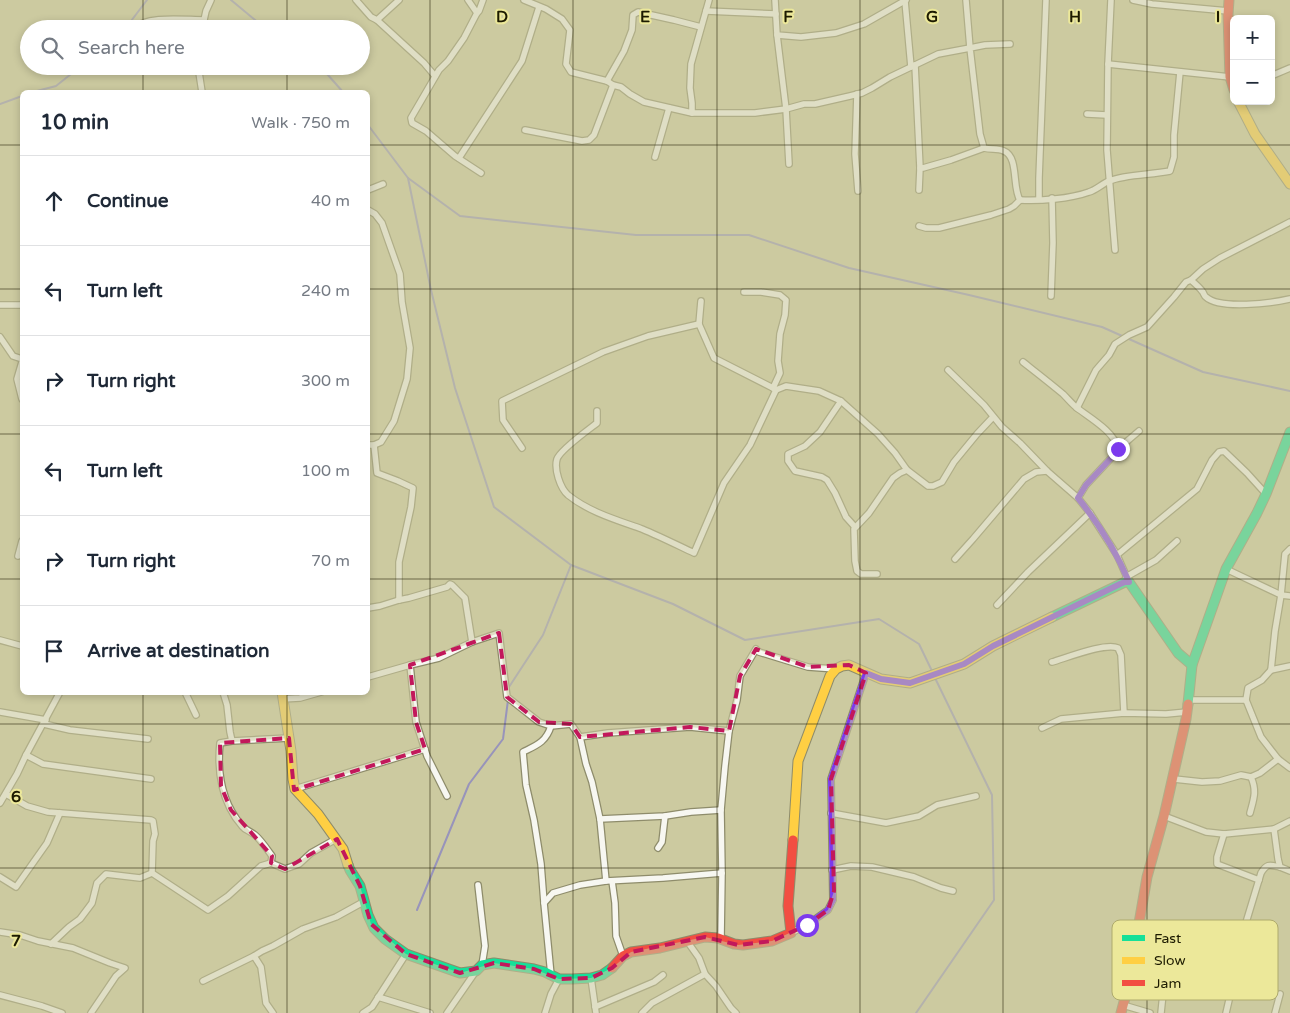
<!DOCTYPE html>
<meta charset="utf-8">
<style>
:root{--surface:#fff;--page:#f2f2f3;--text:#1f2937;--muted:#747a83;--line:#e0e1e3}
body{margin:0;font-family:"Varela Round",sans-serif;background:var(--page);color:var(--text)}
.controls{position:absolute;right:15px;top:15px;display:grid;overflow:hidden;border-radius:8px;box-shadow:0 2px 8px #0003}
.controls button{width:45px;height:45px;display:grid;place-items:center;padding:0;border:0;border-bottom:1px solid var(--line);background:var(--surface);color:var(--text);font:25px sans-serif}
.stop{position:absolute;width:15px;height:15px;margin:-11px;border:4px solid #7c3aed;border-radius:50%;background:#fff}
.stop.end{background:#7c3aed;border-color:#fff;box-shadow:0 1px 5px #0008}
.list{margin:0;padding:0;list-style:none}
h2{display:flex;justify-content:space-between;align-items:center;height:65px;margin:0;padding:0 20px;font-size:21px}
h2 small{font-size:16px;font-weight:400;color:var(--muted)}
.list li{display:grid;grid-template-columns:32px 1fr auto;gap:15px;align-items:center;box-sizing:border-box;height:90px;padding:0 20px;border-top:1px solid var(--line)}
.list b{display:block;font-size:19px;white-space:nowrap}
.list em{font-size:16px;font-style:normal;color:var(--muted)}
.icon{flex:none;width:28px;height:28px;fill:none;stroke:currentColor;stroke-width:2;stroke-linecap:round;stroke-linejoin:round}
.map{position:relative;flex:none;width:1290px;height:1013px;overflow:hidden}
.search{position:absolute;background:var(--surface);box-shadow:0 2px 8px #0003;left:20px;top:20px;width:350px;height:55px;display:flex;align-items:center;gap:12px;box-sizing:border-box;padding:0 18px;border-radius:28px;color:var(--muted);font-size:19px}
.panel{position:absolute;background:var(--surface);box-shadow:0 2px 8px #0003;left:20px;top:90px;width:350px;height:605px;border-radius:8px}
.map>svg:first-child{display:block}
</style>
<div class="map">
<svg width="1290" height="1013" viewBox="0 0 1290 1013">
<rect width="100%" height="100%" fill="#cccaa0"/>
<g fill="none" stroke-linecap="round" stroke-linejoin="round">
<g stroke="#9894bb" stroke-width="2">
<path d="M231 0 266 29"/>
<path d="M125 29 147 0"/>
<path d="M320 66 343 92"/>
<path d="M33 92 56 86 81 66"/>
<path d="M0 104 22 96"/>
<path d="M368 125 408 178 460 216 636 235H749L849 268 969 295 1102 327 1203 372 1290 391"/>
<path d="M408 178 431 290 455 388 494 507 571 565 673 604 745 640 879 619 919 644 932 671"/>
<path d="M509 693V687L543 635 571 565"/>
<path d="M417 910 469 784 503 739 508 700"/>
<path d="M916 1013 994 900 992 795 935 678"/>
</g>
<defs>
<g id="street">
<path d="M356 0 371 17 377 20 399 0"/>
<path d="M468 0 477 13"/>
<path d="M524 0 546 9 562 19 570 30 566 64 571 72 607 81 613 85 621 87 630 94 644 102 692 113V103L690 88 691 64 709 0"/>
<path d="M775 0 777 35 801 37 836 33 864 24 906 0"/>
<path d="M1111 0 1108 64 1107 150 1115 250"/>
<path d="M1133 0 1152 4 1228 11"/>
<path d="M905 1 911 67"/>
<path d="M706 11 776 14"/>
<path d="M377 20 424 63 435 76"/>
<path d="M132 29C148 15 184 20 204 20"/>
<path d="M202 29 206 11 211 0"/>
<path d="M777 35 786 109 789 164"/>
<path d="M1010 44 985 45 970 48 980 134 984 148C991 150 997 148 1004 151 1019 157 1012 188 1020 200"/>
<path d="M1108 64 1230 77"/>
<path d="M915 65 920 168H923L951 160 984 148"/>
<path d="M198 66 202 92"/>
<path d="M1271 76 1290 68"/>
<path d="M607 81 624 51 632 30 633 15 638 12 674 20 701 27"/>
<path d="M857 94 855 154 858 191"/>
<path d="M692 113H755L786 109 804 104H815L850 96 862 93 872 88 890 77 938 54 970 48 966 0"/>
<path d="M1087 114 1107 115"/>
<path d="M525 130 582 141 589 140 594 135 613 85"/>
<path d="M655 157 669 108"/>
<path d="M459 158 522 61 539 7"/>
<path d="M481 173 455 156 426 131 412 123 411 118 439 70 448 61 464 38 477 13 479 11 483 0"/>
<path d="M368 190 383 184"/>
<path d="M919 190 920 168"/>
<path d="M1039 199V178L1046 0"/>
<path d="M1020 200C1040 201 1070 199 1089 192 1096 190 1102 184 1109 181 1126 174 1151 175 1170 171L1174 157V135L1180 72"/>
<path d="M368 210 375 214 382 223 400 274 402 302 410 348 407 379 394 421 381 442 374 445H368"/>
<path d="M919 226 926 228H939L991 215 1009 209 1014 206 1020 200"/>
<path d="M1191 280C1194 283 1199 287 1202 291 1204 293 1204 296 1206 297 1220 310 1272 303 1290 299"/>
<path d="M744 292H761L780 295 786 300 785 315 780 334 778 361 780 373 773 388 776 390 786 386 819 391 841 401 878 434 895 453 907 470"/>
<path d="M1051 296 1053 243 1052 198"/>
<path d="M701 301 699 324 714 358 773 388"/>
<path d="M0 305H21L22 304"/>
<path d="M0 337 13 356 22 359"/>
<path d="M22 362 17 379 22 399"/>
<path d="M1023 362C1037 373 1050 383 1063 394 1068 399 1072 404 1077 408 1090 418 1115 432 1118 449L1114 455 1086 485 1078 498"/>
<path d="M948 370 984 405 1002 427 1020 443 1047 471 1078 498 1090 513 1117 555 1129 582"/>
<path d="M841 401 820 432 805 446 788 454V461L795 471 822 477 827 480 835 493 846 517 855 527"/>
<path d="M1077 408 1096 370 1109 355 1115 344 1129 335 1147 327 1174 297 1186 282 1191 280 1203 269 1220 258 1290 222"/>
<path d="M597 411V423C588 430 560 450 557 459 554 469 560 488 568 495 589 512 617 520 642 529 659 536 677 545 694 553L724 483 750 445 776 390"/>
<path d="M374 445 377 473 398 481 413 488 411 507 399 562V600"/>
<path d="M522 448 503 420 502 401 603 352 648 336 699 324"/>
<path d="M1118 449 1139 431"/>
<path d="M1117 555 1197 489 1212 460 1219 452 1224 451 1247 473 1266 494"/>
<path d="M18 556 22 541"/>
<path d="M955 559 973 539 1024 479 1036 472 1047 471"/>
<path d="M1226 569 1281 595 1290 596"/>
<path d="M877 574H861L857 571 855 561 854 529 869 513 893 478 900 473 907 470 928 486H933L942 482 954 462 977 434 993 417"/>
<path d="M1126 577 1156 560 1177 541"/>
<path d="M997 605 1028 572 1090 513"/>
<path d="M368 608 380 606 399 600 409 598 447 587 450 584 452 585 465 598 472 642"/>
<path d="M0 640 22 646"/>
<path d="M1052 662C1066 658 1106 642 1118 648L1121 655 1124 713"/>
<path d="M410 665 439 658 472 642 499 633 507 697 539 722 551 726 571 724 580 737 586 764 592 782 600 819 606 881"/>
<path d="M1271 670 1290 666"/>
<path d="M368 677 410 665 416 722 427 756 447 796"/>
<path d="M185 692 196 715"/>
<path d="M223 692 227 705 230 732 232 741 289 738"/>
<path d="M282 699 300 698 321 692"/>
<path d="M1188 700H1246L1248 688 1262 680 1271 670 1275 631 1281 595 1285 554 1290 549"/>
<path d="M1246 700 1261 737 1278 759 1290 768"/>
<path d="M0 712 46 720"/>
<path d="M44 724 70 730 148 739"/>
<path d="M1042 728 1061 719 1124 713 1166 714 1187 712"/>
<path d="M580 737 608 733 690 727 729 731"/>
<path d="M232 741 220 743C217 772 222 803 242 826 245 830 250 831 255 835 261 840 267 849 272 856L271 863"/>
<path d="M26 755 43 764 151 779"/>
<path d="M1174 779 1202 782 1220 781 1241 775 1251 777 1260 773 1278 759"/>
<path d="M295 789 425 749"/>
<path d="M6 794 27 806 48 812 151 820 153 821 155 834 153 841 152 873 208 910 228 896 261 866 271 863 285 869 299 864 311 853 336 839"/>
<path d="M0 803 17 774 26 755 60 692"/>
<path d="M831 813 886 823 919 816 937 805 976 796"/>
<path d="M1250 813C1254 798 1257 791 1251 777"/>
<path d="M1164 816 1206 832 1224 834 1274 829 1290 821"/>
<path d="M600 819 665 816 691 812 721 810"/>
<path d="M1274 829 1278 859 1280 867 1290 871"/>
<path d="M1224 834 1217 857V864L1259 880"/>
<path d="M658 848 662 842 665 816"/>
<path d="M832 870 851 866 872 867 914 877 941 888 953 891"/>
<path d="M0 877 16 887 47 843 60 813"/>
<path d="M612 881 615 903 616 936 623 956"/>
<path d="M478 885 485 946 482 965"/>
<path d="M544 903 541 864 534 820 526 785 523 752C537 745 546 742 551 726"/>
<path d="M0 932 20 935 38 941 73 948 110 963 125 968 116 976 91 1013"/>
<path d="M791 933 807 925 828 910 833 900 831 779 866 673"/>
<path d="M721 939 722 873 721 810 725 766 729 731 737 700 740 676 756 649 759 652 808 667 836 669"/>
<path d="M687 941 699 958 705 974 716 986 731 1008 736 1013"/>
<path d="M51 944 69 927 80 919 92 903 97 883 106 874 140 878 152 873"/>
<path d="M551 975 544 903 553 893 580 885 606 881 663 878 722 873"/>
<path d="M591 978 596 1013"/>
<path d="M203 981 254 956"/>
<path d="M0 995 42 1006 62 1013"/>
<path d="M378 997 430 1013"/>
<path d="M1123 1005 1150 1013"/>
<path d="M595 1007 654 982 663 975"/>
<path d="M273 1013 266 1003 261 967 254 956 262 951 273 946 303 929 336 917 365 901"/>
<path d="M363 1013 372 1007 406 954"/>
<path d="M447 1013 476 971"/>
<path d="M545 1013 551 994 559 979"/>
<path d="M642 1013 652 1003 705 974"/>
<path d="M1161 1013 1164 984 1170 975 1176 958"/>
<path d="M1226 1013 1238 961 1241 939 1261 873C1267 863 1270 865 1280 867"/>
<path d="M1275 1013 1280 994"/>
</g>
<g id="fast">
<path d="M1052 617 1125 582H1129L1178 653 1192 665"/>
<path d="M1188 704 1192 665 1226 569 1257 513 1266 494 1290 432"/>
<path d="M348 865 350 870 360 886 368 915 374 928 385 939 406 954 460 973 476 971 482 965 494 963 534 969 545 972 559 979H572L591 978 602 975 612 968"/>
</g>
<g id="slow">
<path d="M1238 101 1255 134 1290 184"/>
<path d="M282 692 291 751 293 779 295 789 318 814 343 849 348 865"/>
<path d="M793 840 798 761 830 676 836 669 842 666 849 665 881 679 910 683 964 664 993 646 1052 617"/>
</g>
<g id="jam">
<path d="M1229 0 1228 15 1230 77 1234 90"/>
<path d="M612 968 623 956 631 952 660 948 705 937 718 938 734 944 743 945 772 941 791 933 788 906 793 840"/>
<path d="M1121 1013 1128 987 1147 877 1164 816 1186 719 1188 704"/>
</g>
</defs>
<use href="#street" stroke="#8e8c6b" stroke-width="8"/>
<use href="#fast" stroke="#8e8c6b" stroke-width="11"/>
<use href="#slow" stroke="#8e8c6b" stroke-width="11"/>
<use href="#jam" stroke="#8e8c6b" stroke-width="11"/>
<use href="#street" stroke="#f7f7f1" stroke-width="5.5"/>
<use href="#fast" stroke="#16e098" stroke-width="9"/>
<use href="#slow" stroke="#ffcf43" stroke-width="9"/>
<use href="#jam" stroke="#f24e42" stroke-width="9"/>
</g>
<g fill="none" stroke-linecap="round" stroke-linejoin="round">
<path stroke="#7c3aed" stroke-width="6" d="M807 925 828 910 833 900 831 779 866 673 881 679 910 683 964 664 993 646 1120 584 1125 582H1129C1116 551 1099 524 1078 498L1086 485 1114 455 1118 449"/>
</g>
<path d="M0 0H1290V1013H0ZM499 633 507 697 539 722 571 724 580 737 690 727 729 731 740 676 756 649 808 667 849 665 866 673 831 779 834 891 828 910 807 925 772 941 738 945 705 937 631 952 612 968 591 978 559 979 534 969 494 963 460 973 406 954 371 924 360 886 337 839 285 869 271 863 272 856 231 810 221 786 220 743 289 738 294 790 425 749 416 722 410 665Z" fill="#cccaa0" fill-opacity=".55" fill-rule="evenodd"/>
<path fill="none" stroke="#c2185b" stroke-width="4" stroke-dasharray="10 6" stroke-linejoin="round" d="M499 633 507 697 539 722 571 724 580 737 690 727 729 731 740 676 756 649 808 667 849 665 866 673 831 779 834 891 828 910 807 925 772 941 738 945 705 937 631 952 612 968 591 978 559 979 534 969 494 963 460 973 406 954 371 924 360 886 337 839 285 869 271 863 272 856 231 810 221 786 220 743 289 738 294 790 425 749 416 722 410 665Z"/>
<path fill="none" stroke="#1d1b00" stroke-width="1" stroke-opacity="0.55" d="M143 0V29M287 0V29M430 0V1013M573 0V1013M717 0V1013M860 0V1013M1003 0V1013M1147 0V1013M143 66V92M287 66V92M0 145H22M368 145H1290M0 289H22M368 289H1290M0 434H22M368 434H1290M0 579H22M368 579H1290M143 692V1013M287 692V1013M0 724H1290M0 868H1290"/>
<rect x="1112" y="920" width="166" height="80" rx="8" fill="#ece89a" stroke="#aeaa6c" stroke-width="1"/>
<rect x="1122" y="935" width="23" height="6" fill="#16e098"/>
<rect x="1122" y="957" width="23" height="7" fill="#ffcf43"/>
<rect x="1122" y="980" width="23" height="6" fill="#f24e42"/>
<g font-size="14" fill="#1d1b00">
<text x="1154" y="943">Fast</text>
<text x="1154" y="965">Slow</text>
<text x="1154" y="988">Jam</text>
</g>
<g font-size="16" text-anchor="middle" font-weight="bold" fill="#1d1b00" stroke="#ece89a" stroke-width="4" stroke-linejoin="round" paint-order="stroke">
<text x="502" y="22">D</text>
<text x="645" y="22">E</text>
<text x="788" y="22">F</text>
<text x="932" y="22">G</text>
<text x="1075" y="22">H</text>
<text x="1218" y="22">I</text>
<text x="16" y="802">6</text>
<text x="16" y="946">7</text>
</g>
</svg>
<div class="controls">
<button>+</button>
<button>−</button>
</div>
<div class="stop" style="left:807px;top:925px"></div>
<div class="stop end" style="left:1118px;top:449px"></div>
<div class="search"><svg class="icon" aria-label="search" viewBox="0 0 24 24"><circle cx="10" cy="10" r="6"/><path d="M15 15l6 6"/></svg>Search here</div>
<section class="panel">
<h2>10 min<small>Walk · 750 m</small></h2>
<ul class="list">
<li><svg class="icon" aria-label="ahead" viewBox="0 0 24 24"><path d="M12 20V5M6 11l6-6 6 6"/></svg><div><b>Continue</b></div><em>40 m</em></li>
<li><svg class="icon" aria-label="left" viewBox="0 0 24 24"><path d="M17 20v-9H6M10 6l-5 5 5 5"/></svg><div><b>Turn left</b></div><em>240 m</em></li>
<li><svg class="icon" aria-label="right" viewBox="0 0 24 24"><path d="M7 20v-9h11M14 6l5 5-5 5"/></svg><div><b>Turn right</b></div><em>300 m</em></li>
<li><svg class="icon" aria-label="left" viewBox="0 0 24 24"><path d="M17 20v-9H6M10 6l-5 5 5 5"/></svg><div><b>Turn left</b></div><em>100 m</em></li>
<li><svg class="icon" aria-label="right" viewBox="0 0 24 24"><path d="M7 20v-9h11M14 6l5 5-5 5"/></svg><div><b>Turn right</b></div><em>70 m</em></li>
<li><svg class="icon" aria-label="arrive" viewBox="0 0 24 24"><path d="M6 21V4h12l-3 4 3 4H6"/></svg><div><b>Arrive at destination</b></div></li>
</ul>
</section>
</div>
